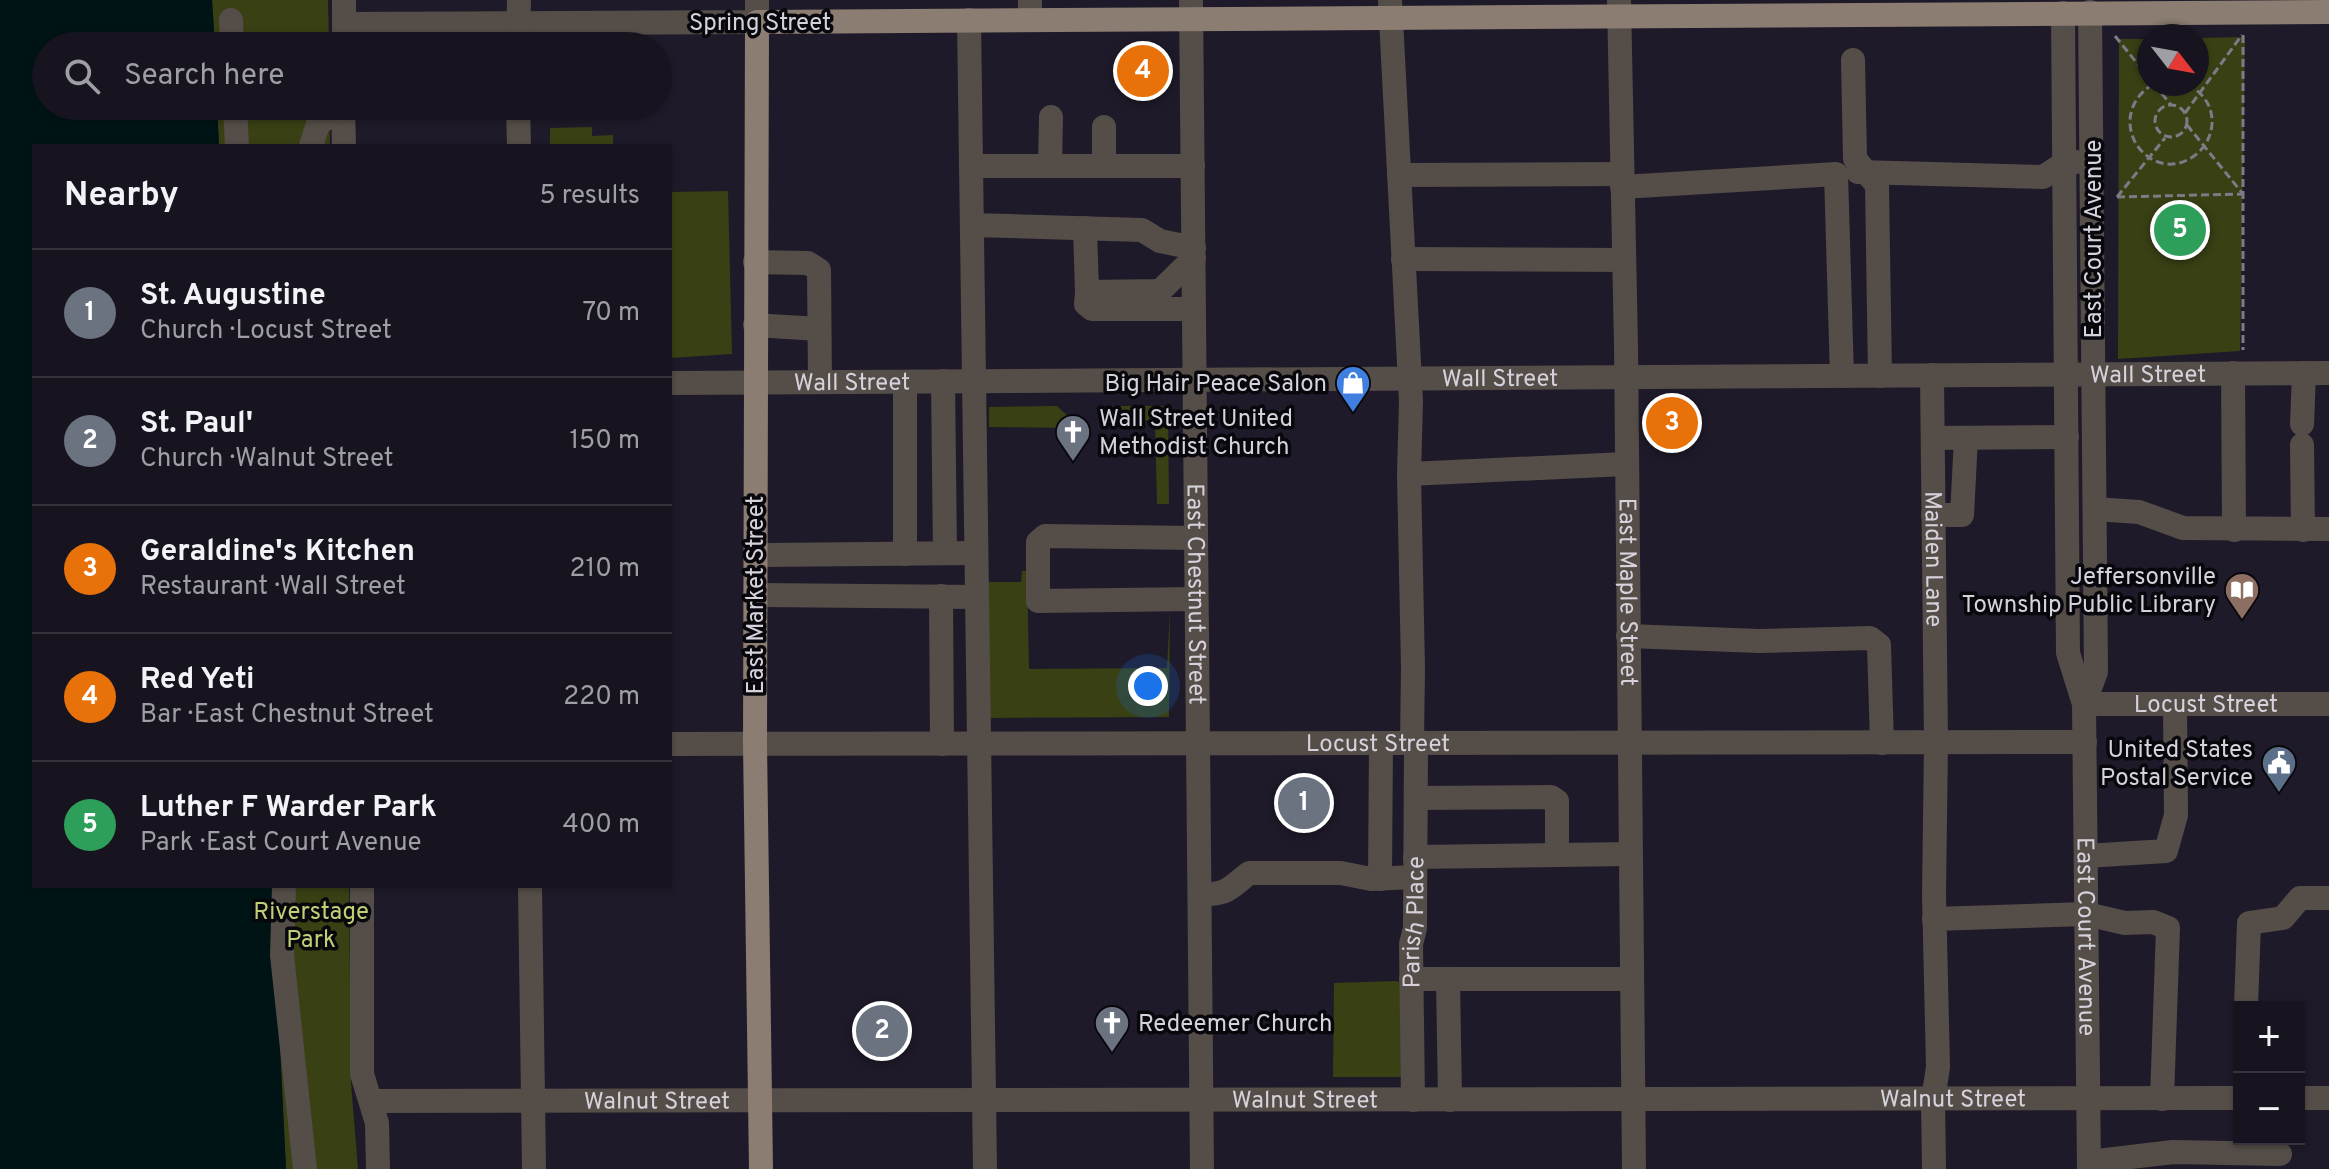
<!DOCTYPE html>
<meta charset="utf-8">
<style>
:root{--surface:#17141f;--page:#201d28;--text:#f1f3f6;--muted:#9e9ea4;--line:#36333d;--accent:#2563eb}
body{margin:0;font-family:Overpass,sans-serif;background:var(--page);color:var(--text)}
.controls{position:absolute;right:24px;bottom:24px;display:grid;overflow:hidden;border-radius:0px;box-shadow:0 2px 6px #0004}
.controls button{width:72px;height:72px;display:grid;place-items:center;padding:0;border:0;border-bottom:2px solid var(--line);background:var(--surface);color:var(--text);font:40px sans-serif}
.compass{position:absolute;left:2137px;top:24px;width:72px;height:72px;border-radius:50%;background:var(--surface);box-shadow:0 2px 6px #0004;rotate:121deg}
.you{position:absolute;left:1148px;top:686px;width:28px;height:28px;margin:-20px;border:6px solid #fff;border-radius:50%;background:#1a73e8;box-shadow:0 0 0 12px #1a73e833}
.badge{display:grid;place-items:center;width:52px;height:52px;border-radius:50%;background:var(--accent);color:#fff;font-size:26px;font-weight:700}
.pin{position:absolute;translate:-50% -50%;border:4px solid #fff;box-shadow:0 2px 8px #0006}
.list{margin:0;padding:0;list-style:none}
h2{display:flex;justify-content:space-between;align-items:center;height:104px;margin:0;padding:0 32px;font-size:34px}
h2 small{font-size:26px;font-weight:400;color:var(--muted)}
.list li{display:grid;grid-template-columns:52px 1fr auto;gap:24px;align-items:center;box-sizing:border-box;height:128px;padding:0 32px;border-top:2px solid var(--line)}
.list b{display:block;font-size:30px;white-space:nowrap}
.list p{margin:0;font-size:26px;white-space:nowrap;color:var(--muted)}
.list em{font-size:26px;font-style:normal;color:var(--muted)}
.icon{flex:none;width:44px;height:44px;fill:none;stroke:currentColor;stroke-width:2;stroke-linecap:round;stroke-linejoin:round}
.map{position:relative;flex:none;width:2329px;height:1169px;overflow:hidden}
.search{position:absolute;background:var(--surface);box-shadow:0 2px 6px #0004;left:32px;top:32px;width:640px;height:88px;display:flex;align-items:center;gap:20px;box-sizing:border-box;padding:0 28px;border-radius:44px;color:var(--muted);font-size:30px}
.panel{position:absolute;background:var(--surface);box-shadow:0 2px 6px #0004;left:32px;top:144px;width:640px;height:744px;border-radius:0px}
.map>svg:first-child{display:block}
</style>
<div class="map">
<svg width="2329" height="1169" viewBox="0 0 2329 1169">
<rect width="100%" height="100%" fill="#1f1a29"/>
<g fill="#394014">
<path d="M212 0H328L329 46H215Z"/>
<path d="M2245 37 2240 351 2118 359 2119 39H2149V84H2197V38Z"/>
<path d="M217 106H329L330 146H219Z"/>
<path d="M592 127V136L613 135V146H550V128Z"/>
<path d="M728 191 732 354 670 358V192Z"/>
<path d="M1057 406 1072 420 1071 428 989 427V407Z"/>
<path d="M1109 406H1168L1169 504H1157L1155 421 1110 420Z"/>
<path d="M1022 571H1027L1029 669 1167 668 1170 610 1169 717 984 718 980 582H1021Z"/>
<path d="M272 886H349L351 1083 358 1169H286Z"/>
<path d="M1396 981 1406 984 1408 1077H1333L1334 983Z"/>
</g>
<path fill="#001415" d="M0 0H212L215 46H46V106H217L219 146H34V886H272L286 1169H0Z"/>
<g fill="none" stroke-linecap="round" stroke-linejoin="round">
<g stroke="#7e7a86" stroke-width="3" stroke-dasharray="8 4" stroke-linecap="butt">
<path d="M2243 35V350"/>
<path d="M2115 36 2149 78"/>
<path d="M2153 84C2100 118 2149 188 2194 156 2205 148 2211 137 2212 124 2213 106 2203 93 2188 84"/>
<path d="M2154 84 2171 105"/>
<circle cx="2171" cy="121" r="16"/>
<path d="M2185 113 2242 35"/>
<path d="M2187 125 2243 194"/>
<path d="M2117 197 2243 194"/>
<path d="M2117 197 2165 138"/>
</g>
<g stroke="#544d48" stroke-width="24">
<path d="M344 0V46"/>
<path d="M1030 0V20"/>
<path id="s1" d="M1191 0 1202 1169"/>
<path d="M1390 0 1411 401 1409 474 1413 668 1412 743"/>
<path id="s2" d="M1619 0 1626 346 1634 1169"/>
<path id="s3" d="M2063 13 2068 653 2084 704 2089 1169"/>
<path d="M231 20 232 46"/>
<path d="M969 20 985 1169"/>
<path d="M344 24 757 22V0"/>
<path d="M518 46 519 0"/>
<path d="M1853 60 1855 159 1877 185 1880 376"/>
<path d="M235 106 237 146"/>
<path d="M343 106 344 146"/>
<path d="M518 106 519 146"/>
<path d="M1104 127V166"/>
<path d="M311 146 318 124 343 108"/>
<path d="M971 166H1193"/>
<path d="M1050 166 1051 117"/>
<path d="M1858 172 2043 177 2066 162H2076"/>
<path d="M1399 175 1622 174"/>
<path d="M1622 187 1836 174 1842 376"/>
<path d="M972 225 1142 230 1160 241 1194 248"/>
<path d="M1085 228 1087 292 1160 291 1194 258"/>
<path d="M1403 259 1624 260"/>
<path d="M755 262 808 263 819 270 820 382"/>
<path d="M1087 292 1086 304 1092 309H1194"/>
<path d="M755 325 819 329"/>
<path d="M2233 373 2234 530"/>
<path id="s4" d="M1932 375 1936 743 1934 895 1938 1067 1933 1100 1934 1169"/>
<path d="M943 381 945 553"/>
<path d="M905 382V554"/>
<path id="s5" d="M670 383 2329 373"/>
<path d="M2302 424 2304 373"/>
<path d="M1933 438 2067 437"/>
<path d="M2302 445 2303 530"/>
<path d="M1409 474 1626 464"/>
<path d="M2095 509 2139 512 2183 528 2329 529"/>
<path d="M1933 515H1962L1966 438"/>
<path d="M755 555 976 553"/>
<path d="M755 595 976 597"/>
<path d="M941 596 942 744"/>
<path d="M1196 599 1038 601V542L1045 536 1196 538"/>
<path d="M1628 636 1759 641 1870 638 1879 645 1882 743"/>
<path d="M2084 704 2096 672 2090 12"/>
<path id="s6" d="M2084 704H2329"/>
<path id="s7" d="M670 744 2085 742"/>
<path d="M1416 798 1551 797 1557 801V855"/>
<path d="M2086 856 2166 851 2176 815 2175 706"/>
<path d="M1415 857 1630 854"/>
<path d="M1380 879 1381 743"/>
<path d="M284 886 282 955 305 1169"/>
<path d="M362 886V1074L377 1123 378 1169"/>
<path d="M530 886 534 1169"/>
<path d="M1200 894C1227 895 1229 889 1249 873H1341L1371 879 1415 877"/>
<path d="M1934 919 2086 914 2125 923 2153 922 2168 928 2162 1099"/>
<path d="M1411 979H1632"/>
<path d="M1448 979 1450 1100"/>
<path d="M2246 1007 2249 923 2283 918 2300 898H2329"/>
<path d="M2299 1098H2329"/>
<path id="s8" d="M1413 1100 1411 944 1415 928 1416 743"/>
<path id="s9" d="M371 1101 2239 1098"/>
<path d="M2089 1162 2173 1152 2280 1154"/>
</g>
<path stroke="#8b7d71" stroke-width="24" d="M761 1169 755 744 757 22 2329 12"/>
</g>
<defs>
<symbol id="shop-pin" viewBox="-11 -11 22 30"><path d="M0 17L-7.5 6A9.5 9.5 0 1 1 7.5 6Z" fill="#3f7fe0" stroke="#08070c"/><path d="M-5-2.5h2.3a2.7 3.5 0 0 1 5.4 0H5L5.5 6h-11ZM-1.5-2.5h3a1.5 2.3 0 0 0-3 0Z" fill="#fff"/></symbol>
<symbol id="church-pin" viewBox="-11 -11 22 30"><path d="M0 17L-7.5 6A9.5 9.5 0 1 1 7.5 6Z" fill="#6b7280" stroke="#08070c"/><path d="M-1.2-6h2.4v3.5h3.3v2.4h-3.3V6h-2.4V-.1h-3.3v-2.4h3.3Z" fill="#fff"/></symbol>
<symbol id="library-pin" viewBox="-11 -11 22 30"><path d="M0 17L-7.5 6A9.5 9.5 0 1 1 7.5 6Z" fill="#8d6e63" stroke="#08070c"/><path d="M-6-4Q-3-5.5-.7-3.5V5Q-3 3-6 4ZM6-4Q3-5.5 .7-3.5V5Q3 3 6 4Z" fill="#fff"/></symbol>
<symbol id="civic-pin" viewBox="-11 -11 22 30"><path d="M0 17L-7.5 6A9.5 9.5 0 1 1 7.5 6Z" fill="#5c6f8a" stroke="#08070c"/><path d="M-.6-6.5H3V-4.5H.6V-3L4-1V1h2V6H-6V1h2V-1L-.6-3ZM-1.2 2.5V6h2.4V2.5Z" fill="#fff"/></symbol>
</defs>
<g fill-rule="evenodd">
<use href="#shop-pin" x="1333" y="363" width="40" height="54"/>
<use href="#church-pin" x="1053" y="412" width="40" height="54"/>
<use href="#library-pin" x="2222" y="570" width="40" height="54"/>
<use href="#civic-pin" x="2259" y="743" width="40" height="54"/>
<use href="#church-pin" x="1092" y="1003" width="40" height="54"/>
</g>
<g text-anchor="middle" stroke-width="7" stroke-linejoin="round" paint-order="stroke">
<g font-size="24" fill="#d5d2dc" stroke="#08070c">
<text x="760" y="30">Spring Street</text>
<text transform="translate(2093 239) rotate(-90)" y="8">East Court Avenue</text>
<text dy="8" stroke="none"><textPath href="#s5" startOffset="1478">Wall Street</textPath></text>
<text dy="8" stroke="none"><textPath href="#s5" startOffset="830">Wall Street</textPath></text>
<text dy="8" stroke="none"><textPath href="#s5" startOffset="182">Wall Street</textPath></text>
<text dy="8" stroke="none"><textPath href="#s4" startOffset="184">Maiden Lane</textPath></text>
<text dy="8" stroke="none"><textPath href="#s2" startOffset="592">East Maple Street</textPath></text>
<text dy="8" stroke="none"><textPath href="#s1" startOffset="594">East Chestnut Street</textPath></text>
<text transform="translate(755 595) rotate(-90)" y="8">East Market Street</text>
<text dy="8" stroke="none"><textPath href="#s6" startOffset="122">Locust Street</textPath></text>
<text dy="8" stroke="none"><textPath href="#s7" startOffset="708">Locust Street</textPath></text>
<text dy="8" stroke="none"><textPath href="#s8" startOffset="178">Parish Place</textPath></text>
<text dy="8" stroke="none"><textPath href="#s3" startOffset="926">East Court Avenue</textPath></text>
<text dy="8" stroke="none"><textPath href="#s9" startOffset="934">Walnut Street</textPath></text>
<text dy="8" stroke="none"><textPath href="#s9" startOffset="1582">Walnut Street</textPath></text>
<text dy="8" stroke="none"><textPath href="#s9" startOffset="286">Walnut Street</textPath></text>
</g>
<g font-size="24" fill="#d5d2dc" stroke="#08070c" text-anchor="end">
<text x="1327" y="391">Big Hair Peace Salon</text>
<text x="1099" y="426" text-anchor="start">Wall Street United<tspan x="1099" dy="28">Methodist Church</tspan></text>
<text x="2216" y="584">Jeffersonville<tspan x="2216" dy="28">Township Public Library</tspan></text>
<text x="2253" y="757">United States<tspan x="2253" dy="28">Postal Service</tspan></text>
<text x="1138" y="1031" text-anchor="start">Redeemer Church</text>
</g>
<g font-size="24" fill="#c0d077" stroke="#08070c">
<text x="311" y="919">Riverstage<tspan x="311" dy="28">Park</tspan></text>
</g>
</g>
</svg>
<div class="controls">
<button>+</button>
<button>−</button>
</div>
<svg class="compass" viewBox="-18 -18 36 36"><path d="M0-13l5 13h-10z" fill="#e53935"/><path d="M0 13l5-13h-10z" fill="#9e9ea4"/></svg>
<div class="you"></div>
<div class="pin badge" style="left:1304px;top:803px;background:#6b7280">1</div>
<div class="pin badge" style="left:882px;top:1031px;background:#6b7280">2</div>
<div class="pin badge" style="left:1672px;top:423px;background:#e8710a">3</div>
<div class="pin badge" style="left:1143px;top:71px;background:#e8710a">4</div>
<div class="pin badge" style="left:2180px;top:230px;background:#2e9e5b">5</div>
<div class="search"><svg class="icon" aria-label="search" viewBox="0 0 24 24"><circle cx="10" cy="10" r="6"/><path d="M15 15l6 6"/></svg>Search here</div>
<section class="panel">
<h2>Nearby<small>5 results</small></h2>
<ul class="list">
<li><span class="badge" style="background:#6b7280">1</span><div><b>St. Augustine</b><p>Church · Locust Street</p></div><em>70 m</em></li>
<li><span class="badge" style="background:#6b7280">2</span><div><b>St. Paul'</b><p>Church · Walnut Street</p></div><em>150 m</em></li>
<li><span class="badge" style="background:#e8710a">3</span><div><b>Geraldine's Kitchen</b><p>Restaurant · Wall Street</p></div><em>210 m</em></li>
<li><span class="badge" style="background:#e8710a">4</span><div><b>Red Yeti</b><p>Bar · East Chestnut Street</p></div><em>220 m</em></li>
<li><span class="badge" style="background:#2e9e5b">5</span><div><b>Luther F Warder Park</b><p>Park · East Court Avenue</p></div><em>400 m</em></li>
</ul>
</section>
</div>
